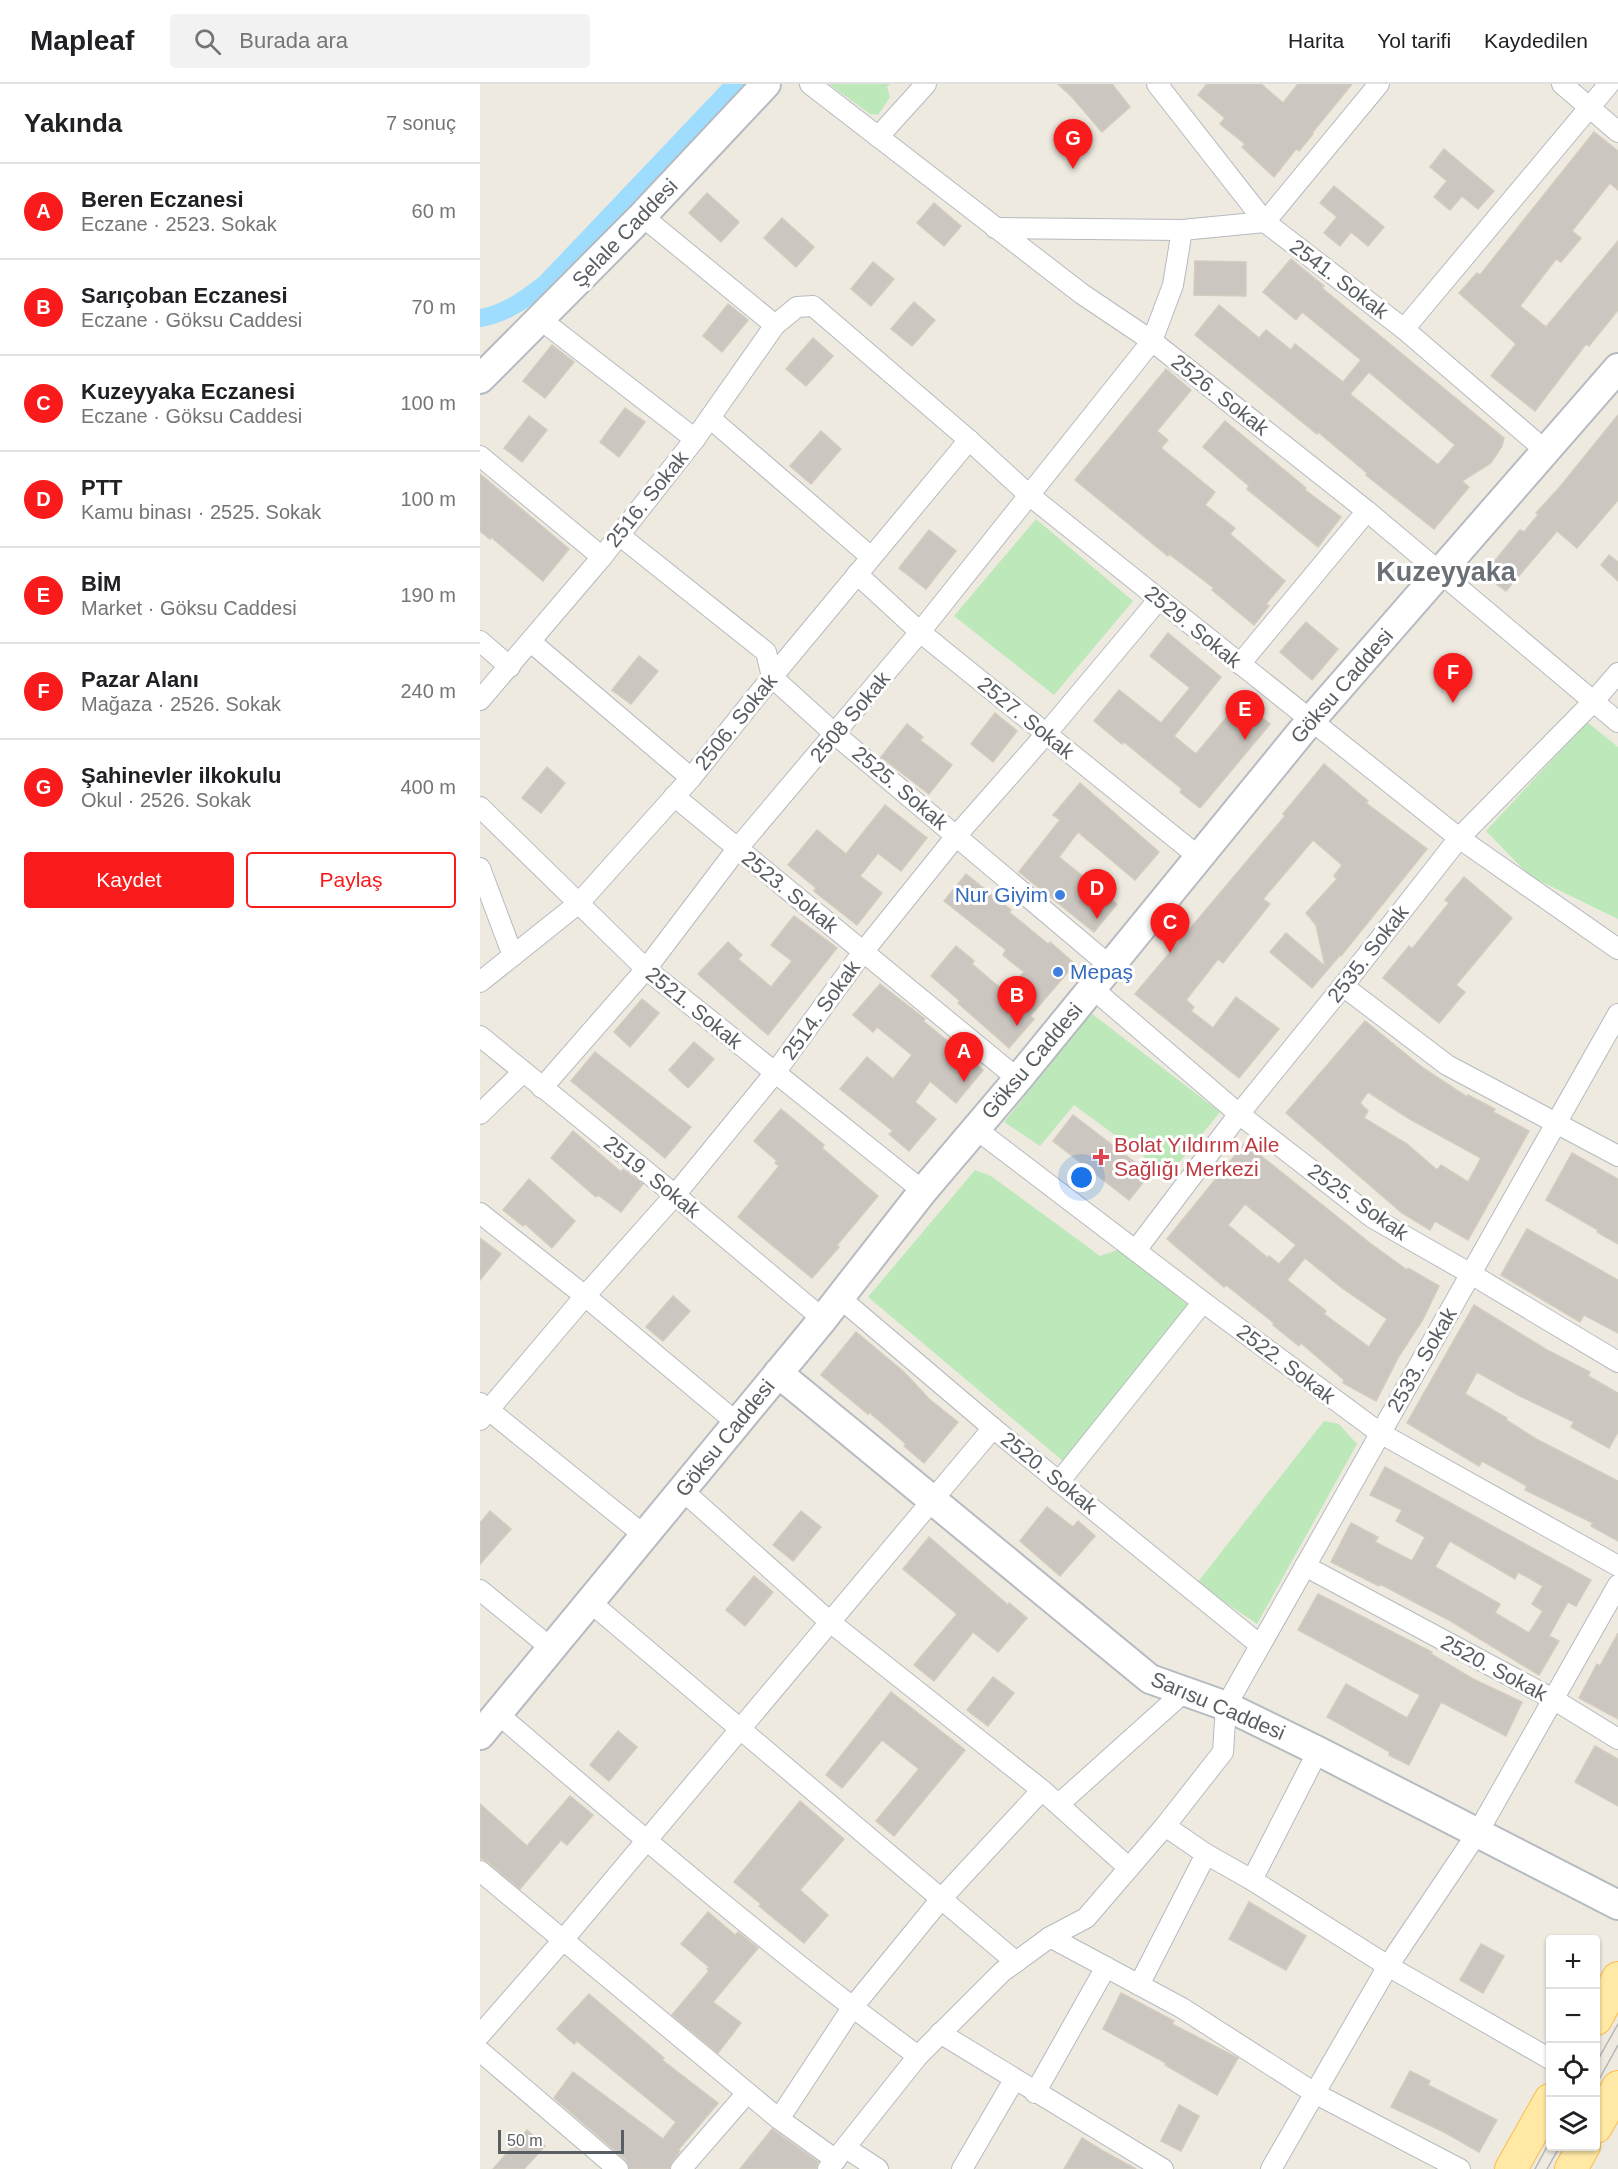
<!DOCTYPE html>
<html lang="tr">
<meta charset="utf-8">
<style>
:root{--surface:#fff;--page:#f2f2f2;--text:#202124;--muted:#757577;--line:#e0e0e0;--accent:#f91b1c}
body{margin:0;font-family:Arial,sans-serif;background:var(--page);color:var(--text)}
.controls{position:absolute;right:18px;bottom:18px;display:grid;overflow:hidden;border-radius:6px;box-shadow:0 2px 4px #0004}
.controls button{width:54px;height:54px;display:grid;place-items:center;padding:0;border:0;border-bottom:2px solid var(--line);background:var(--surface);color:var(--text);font:30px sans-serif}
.scale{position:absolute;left:18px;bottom:15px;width:126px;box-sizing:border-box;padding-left:6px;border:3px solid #595e63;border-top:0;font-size:16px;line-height:21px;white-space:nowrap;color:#595e63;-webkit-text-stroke:4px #fff;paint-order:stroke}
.you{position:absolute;left:602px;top:1094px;width:21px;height:21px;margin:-15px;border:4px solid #fff;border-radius:50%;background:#1a73e8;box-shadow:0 0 0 9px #1a73e833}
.badge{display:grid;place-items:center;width:39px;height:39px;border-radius:50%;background:var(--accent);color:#fff;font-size:20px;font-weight:700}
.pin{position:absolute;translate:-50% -50px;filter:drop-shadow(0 2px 3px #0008)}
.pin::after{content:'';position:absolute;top:32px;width:21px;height:18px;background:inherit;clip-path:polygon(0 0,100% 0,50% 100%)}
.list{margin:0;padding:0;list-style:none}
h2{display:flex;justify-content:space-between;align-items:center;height:78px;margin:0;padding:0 24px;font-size:26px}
h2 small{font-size:20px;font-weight:400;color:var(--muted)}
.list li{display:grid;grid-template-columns:39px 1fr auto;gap:18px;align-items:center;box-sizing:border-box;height:96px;padding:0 24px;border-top:2px solid var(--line)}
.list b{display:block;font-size:22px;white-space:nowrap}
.list p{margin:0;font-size:20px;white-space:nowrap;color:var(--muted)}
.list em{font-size:20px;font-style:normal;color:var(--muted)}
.actions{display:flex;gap:12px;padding:18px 24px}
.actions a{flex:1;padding:14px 0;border:2px solid var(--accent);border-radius:6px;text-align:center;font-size:21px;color:var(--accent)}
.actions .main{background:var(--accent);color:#fff}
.icon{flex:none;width:33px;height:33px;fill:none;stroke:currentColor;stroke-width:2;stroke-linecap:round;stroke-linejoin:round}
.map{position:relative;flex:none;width:1138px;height:2085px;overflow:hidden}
header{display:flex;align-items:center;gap:36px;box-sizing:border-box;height:84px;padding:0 30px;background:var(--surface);border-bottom:2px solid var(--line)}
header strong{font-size:28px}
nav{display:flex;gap:33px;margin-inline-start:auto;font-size:21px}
.search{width:420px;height:54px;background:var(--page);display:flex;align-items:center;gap:15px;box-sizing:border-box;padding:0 21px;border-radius:6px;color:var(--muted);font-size:22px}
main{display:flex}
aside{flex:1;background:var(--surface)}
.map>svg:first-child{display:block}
</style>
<header>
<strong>Mapleaf</strong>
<div class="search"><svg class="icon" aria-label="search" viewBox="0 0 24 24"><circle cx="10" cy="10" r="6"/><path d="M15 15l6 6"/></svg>Burada ara</div>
<nav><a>Harita</a><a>Yol tarifi</a><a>Kaydedilen</a></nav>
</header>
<main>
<aside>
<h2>Yakında<small>7 sonuç</small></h2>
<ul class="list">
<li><span class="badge">A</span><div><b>Beren Eczanesi</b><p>Eczane · 2523. Sokak</p></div><em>60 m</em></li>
<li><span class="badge">B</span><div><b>Sarıçoban Eczanesi</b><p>Eczane · Göksu Caddesi</p></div><em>70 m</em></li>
<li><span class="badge">C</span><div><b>Kuzeyyaka Eczanesi</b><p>Eczane · Göksu Caddesi</p></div><em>100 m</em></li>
<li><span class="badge">D</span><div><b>PTT</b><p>Kamu binası · 2525. Sokak</p></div><em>100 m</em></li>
<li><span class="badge">E</span><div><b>BİM</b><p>Market · Göksu Caddesi</p></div><em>190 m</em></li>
<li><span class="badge">F</span><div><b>Pazar Alanı</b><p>Mağaza · 2526. Sokak</p></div><em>240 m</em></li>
<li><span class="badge">G</span><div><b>Şahinevler ilkokulu</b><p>Okul · 2526. Sokak</p></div><em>400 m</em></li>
</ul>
<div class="actions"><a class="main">Kaydet</a><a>Paylaş</a></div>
</aside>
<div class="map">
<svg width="1138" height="2085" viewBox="0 0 1138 2085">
<rect width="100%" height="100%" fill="#eeeae0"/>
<g fill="#bde8ba">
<path d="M349 0H410L407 3 410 13 398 31 390 30Z"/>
<path d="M556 435 653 517 574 611 474 532Z"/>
<path d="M1107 638 1138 663V835L1050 792 1006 747Z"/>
<path d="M611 929 740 1028 689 1091 594 1021 560 1062 524 1038Z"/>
<path d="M495 1086 511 1092 620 1172 640 1165 709 1222 583 1377 388 1213Z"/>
<path d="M844 1337 859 1340 877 1360 777 1540 717 1499Z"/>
</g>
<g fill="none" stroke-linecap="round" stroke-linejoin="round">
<path stroke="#9fddff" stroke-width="18" d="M0 234C26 230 45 215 65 200L255 0"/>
</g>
<g fill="#cbc6bf" stroke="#d3cbbe" stroke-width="1.5" fill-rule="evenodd">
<path d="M578 0H632L650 23 622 48 592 13Z"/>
<path d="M727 0H781L803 19 818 0H872L832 49 833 50 819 67 816 65 794 93 762 63 765 60 740 40 745 34 718 11Z"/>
<path d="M1114 48 1138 67V106L1130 99 1092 147 1101 154 1081 178 1076 175 1040 222 1066 243 1138 157V226L1109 262 1106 260 1055 327 1011 292 1036 260 979 209 997 189 1000 191Z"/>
<path d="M964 65 1014 107 998 125 982 112 970 126 954 113 967 97 950 83Z"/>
<path d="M854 102 904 143 888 162 871 148 860 162 844 149 857 133 840 119Z"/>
<path d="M227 109 259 138 241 158 209 129Z"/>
<path d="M454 119 481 142 464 162 437 139Z"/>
<path d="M302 134 334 163 316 183 284 154Z"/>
<path d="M811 175 844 202 842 204 1024 354 1022 362 1011 379 982 397 989 403 954 445 886 391 887 389 838 348 837 350 715 251 739 221 779 254 786 246 811 266 815 260 863 298 881 276 822 228 816 236 783 208ZM889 288 975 361 958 381 870 310Z"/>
<path d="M715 177 766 178V212L714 211Z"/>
<path d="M393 178 414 195 391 222 371 205Z"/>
<path d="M434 218 455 236 432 262 411 245Z"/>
<path d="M248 220 268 236 242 268 223 252Z"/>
<path d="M333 254 353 272 326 302 306 285Z"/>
<path d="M72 261 94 278 65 314 43 297Z"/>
<path d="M686 285 711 306 677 347 688 356 681 364 735 408 725 421 755 444 750 450 805 497 786 520 789 522 774 541 732 506 734 504 689 470 688 472 595 396Z"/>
<path d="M145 324 165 338 139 373 120 358Z"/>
<path d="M1138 331V416L1097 464 1077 447 1026 507 1008 494 1013 488 1009 484 1040 446 1044 448 1058 431 1056 429 1079 404Z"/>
<path d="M49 332 67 346 42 378 24 364Z"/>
<path d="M745 337 826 404 825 406 861 433 838 463 767 405 769 402 723 363Z"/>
<path d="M341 347 361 365 331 400 310 382Z"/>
<path d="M0 390 89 465 63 497 11 453 10 455 0 447Z"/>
<path d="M449 446 476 467 446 505 419 484Z"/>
<path d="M1129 471 1138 478V497L1121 481Z"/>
<path d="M826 538 858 565 832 596 800 568Z"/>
<path d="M688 549 741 593 694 652 716 670 761 616 790 640 720 724 700 708 702 705 644 658 642 660 614 637 639 606 681 639 710 604 670 572Z"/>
<path d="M159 572 178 587 151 620 132 606Z"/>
<path d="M515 629 537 647 513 678 491 660Z"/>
<path d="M427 640 443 653 440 656 472 681 449 710 401 673Z"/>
<path d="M844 680 888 717 886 719 947 765 861 872 860 871 832 904 790 868 806 849 845 882 836 841 826 829 857 795 854 792 862 781 833 756 783 815 790 820 743 879 738 875 706 916 714 923 711 927 733 944 756 913 799 945 759 994 655 910 805 732 803 730Z"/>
<path d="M67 683 85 699 61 729 42 714Z"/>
<path d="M600 699 679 768 655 796 598 748 579 773 637 820 614 848 539 788 580 736 573 731Z"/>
<path d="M405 721 447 754 421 787 398 769 380 792 402 809 377 841 334 807 336 804 308 781 337 746 366 770Z"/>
<path d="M486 790 531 826 529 828 568 860 570 858 595 880 550 932 554 935 529 964 478 919 480 917 451 892 476 862 494 877 492 880 526 909 544 888 523 871 526 866 464 817Z"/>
<path d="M984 793 1032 834 976 901 985 908 959 939 903 894 929 862 932 865 969 819 965 816Z"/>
<path d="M314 832 357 864 288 951 218 890 248 858 262 871 258 875 291 903 312 877 291 861Z"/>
<path d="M400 900 445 935 443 937 503 986 476 1019 450 997 435 1018 456 1035 429 1067 409 1050 413 1047 360 1005 387 973 413 995 432 971 397 943 393 948 373 931Z"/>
<path d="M162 915 179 929 150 963 134 948Z"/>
<path d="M885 937 943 984 987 1013 988 1011 1015 1025 1013 1028 1049 1047 988 1156 955 1137 950 1146 922 1129 806 1029ZM888 1008 928 1034 1001 1074 988 1098 961 1081 957 1086 927 1060 884 1034 888 1027 880 1019Z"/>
<path d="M214 958 234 975 208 1004 189 986Z"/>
<path d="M115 968 211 1043 185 1074 91 997Z"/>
<path d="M301 1025 344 1061 342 1064 398 1112 357 1161 359 1163 332 1194 258 1133 299 1082 295 1079 297 1077 274 1057Z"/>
<path d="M593 1031 670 1090 649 1116 573 1057Z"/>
<path d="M93 1047 141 1088 143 1085 163 1100 141 1128 118 1111 116 1113 71 1074Z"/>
<path d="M765 1059 891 1160 927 1186 928 1184 959 1202 942 1237 919 1272 896 1317 863 1299 864 1296 821 1259 819 1262 793 1241 794 1239 746 1201 744 1203 687 1155ZM765 1120 816 1161 799 1180 789 1172 788 1174 748 1141ZM825 1174 862 1204 907 1235 889 1263 844 1230 846 1227 807 1196Z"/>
<path d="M1092 1069 1138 1095V1160L1117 1148 1118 1146 1066 1116Z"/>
<path d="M49 1095 95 1137 72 1164 45 1140 43 1142 23 1126Z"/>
<path d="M1047 1145 1138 1196V1249L1104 1231 1100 1238 1021 1191Z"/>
<path d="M0 1154 21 1170 0 1196Z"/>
<path d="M193 1212 210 1227 183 1257 166 1243Z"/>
<path d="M994 1221 1067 1266 1110 1288 1108 1292 1138 1309V1348L1129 1364 1091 1343 1094 1338 1040 1312 997 1288 985 1310 1027 1334 1026 1336 1056 1355 1138 1397V1457L1111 1442 1113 1439 1045 1406 1047 1402 1002 1377 999 1382 927 1339Z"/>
<path d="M376 1248 424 1288 449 1315 478 1338 444 1379 424 1362 426 1360 389 1328 388 1330 341 1291Z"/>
<path d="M905 1383 1111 1496 1096 1522 1088 1518 1069 1552 1079 1557 1059 1591 969 1536 900 1500 899 1502 851 1478 871 1439 898 1453 895 1458 932 1477 945 1453 916 1437 922 1426 890 1411ZM970 1457 1035 1495 1038 1488 1063 1502 1052 1520 1063 1527 1049 1549 1015 1529 1020 1520 955 1483Z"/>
<path d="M567 1423 593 1443 598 1437 615 1452 580 1492 540 1457Z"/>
<path d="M10 1427 31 1445 0 1480V1439Z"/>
<path d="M321 1427 341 1443 313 1477 293 1461Z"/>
<path d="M449 1453 528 1521 529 1519 547 1534 518 1568 493 1548 454 1597 434 1581 477 1530 423 1485Z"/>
<path d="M274 1492 293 1508 265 1542 246 1526Z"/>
<path d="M838 1510 952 1568 951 1570 993 1595 1042 1618 1026 1652 961 1618 929 1681 909 1671 910 1668 847 1633 866 1600 927 1634 940 1611 818 1546Z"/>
<path d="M1138 1549V1635L1099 1614 1117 1580 1120 1582Z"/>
<path d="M513 1593 534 1609 508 1642 487 1626Z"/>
<path d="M411 1608 485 1666 414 1752 396 1737 439 1685 402 1656 362 1704 346 1691Z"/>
<path d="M138 1647 157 1663 129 1697 110 1681Z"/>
<path d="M1115 1662 1138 1675V1722L1095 1698Z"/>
<path d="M90 1712 113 1731 87 1761 81 1756 40 1805 8 1778 0 1774V1720L47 1762Z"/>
<path d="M320 1717 364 1755 320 1806 348 1831 324 1859 279 1822 281 1820 254 1798Z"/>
<path d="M769 1818 826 1852 806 1886 749 1855Z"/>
<path d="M228 1828 255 1851 258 1848 278 1864 233 1918 261 1939 238 1969 192 1931 229 1887 227 1885 229 1883 201 1860Z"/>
<path d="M1001 1860 1024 1872 1003 1909 980 1896Z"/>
<path d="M641 1909 694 1937 692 1940 758 1974 737 2011 685 1981 686 1979 623 1945Z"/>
<path d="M109 1910 184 1974 182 1976 238 2019 198 2066 200 2067 192 2078 189 2085H150L146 2076 74 2014 93 1988 183 2055 196 2038 97 1957 94 1960 77 1945Z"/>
<path d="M930 1987 950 1997 948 2001 1017 2036 999 2068 964 2048 911 2023Z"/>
<path d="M699 2021 719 2032 701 2067 681 2057Z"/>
<path d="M292 2045 338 2078 336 2085H260Z"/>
<path d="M47 2046 65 2062 44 2085H13Z"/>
<path d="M602 2054 623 2067 656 2085H584Z"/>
</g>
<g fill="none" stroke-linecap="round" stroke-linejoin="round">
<defs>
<g id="street">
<path d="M330 0 602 210 672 257 887 427 1138 638"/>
<path d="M677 0 785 138 924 245 1066 367"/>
<path d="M1082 0 1138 48"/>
<path d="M398 53 446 0"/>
<path d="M162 132 295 241"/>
<path d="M515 144 702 146 785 138 899 0"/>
<path d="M60 235 215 355"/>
<path d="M924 245 1129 0"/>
<path d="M230 334 391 473"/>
<path d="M0 372 122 473"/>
<path d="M139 451 286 568 292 593 356 651 630 882"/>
<path d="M377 490 440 548 719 773"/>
<path d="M0 557 30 583"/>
<path d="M51 558 211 694"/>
<path d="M760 580 887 427"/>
<path d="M0 616 122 473 215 355 295 241 317 223 333 222 489 356 549 411 679 515 979 754 1138 865"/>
<path d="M194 712 538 995"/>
<path d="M0 723 166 885 443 1107"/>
<path d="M0 784 33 872"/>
<path d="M0 898 99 819 211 694 292 593 489 356"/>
<path d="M863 902 967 981 1138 1072"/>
<path d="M612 904 759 1030 893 1134 991 1190 1138 1278"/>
<path d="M0 952 195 1111 343 1235"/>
<path d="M62 1004 166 885 257 765 440 548 672 257 693 201 702 146"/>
<path d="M0 1030 43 988"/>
<path d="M496 1045 723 1218 900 1349 1138 1482"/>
<path d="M0 1129 105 1212 257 1339"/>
<path d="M656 1166 759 1030 863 902 979 754 1113 618 1138 589"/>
<path d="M360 1214 513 1344 780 1561"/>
<path d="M0 1319 165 1452"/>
<path d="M0 1336 105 1212 195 1111 294 990 383 868 477 751 566 650 679 515"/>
<path d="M579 1398 723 1218"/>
<path d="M202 1406 350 1538 562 1706 649 1784"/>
<path d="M825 1482 1073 1615 1138 1655"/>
<path d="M0 1506 72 1565"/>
<path d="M110 1518 536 1878"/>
<path d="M18 1630C155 1747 292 1865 438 1972"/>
<path d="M579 1720 705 1607"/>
<path d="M685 1742 726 1770 772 1796 908 1882 1070 1975"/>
<path d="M0 1787 299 2035 356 2076"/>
<path d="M772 1796 838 1667"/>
<path d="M570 1853 702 1924 836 2010 980 2085"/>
<path d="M659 1901 726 1770"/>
<path d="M460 1949 683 2085"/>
<path d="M0 1951 83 1856 513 1344"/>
<path d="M0 1967 138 2085"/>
<path d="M555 2009 626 1883"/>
<path d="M299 2035 372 1924 461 1815 562 1706"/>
<path d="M366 2064 398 2085"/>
<path d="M201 2085 267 2009"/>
<path d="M348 2085 438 1972 522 1888 570 1853 606 1834 685 1742 743 1668 746 1622 1138 930"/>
<path d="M482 2085 534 1996"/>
<path d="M791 2085 908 1882 998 1748 1138 1501"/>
</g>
<g id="secondary">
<path d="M0 295 162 132 286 0"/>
<path d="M298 1289 670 1595 746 1622 838 1667 1138 1821"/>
<path d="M0 1651 343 1235 443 1107 538 995 831 636 1138 284"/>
</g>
<g id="primary">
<path d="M1116 1935 1138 1894"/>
<path d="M1116 2043 1138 2003"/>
<path d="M1031 2085 1070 2016"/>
<path d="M1091 2085 1104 2062"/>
</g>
</defs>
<use href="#street" stroke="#b6babe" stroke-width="22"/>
<use href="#secondary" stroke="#b6bbc1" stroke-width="32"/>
<use href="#primary" stroke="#febc48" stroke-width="34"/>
<use href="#street" stroke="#fff" stroke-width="20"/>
<use href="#secondary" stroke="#fff" stroke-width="28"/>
<use href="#primary" stroke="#ffe9a4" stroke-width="32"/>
<g stroke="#b4b5b6" stroke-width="1.5">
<path d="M1116 1979 1138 1940"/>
<path d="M1116 2001 1138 1961"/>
<path d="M1055 2085 1070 2057"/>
<path d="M1067 2085 1080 2062"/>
</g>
</g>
<g fill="#3f7fe0" stroke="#fff" stroke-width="2">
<circle cx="580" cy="811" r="6"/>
<circle cx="578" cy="888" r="6"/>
</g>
<path fill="#e0444e" stroke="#fff" stroke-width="2" d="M618 1064h6v6h6v6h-6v6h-6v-6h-6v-6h6z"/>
<g text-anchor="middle" stroke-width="6" stroke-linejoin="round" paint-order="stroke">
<g font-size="21" fill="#595e63" stroke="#fff">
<text transform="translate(145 149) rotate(-46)" y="7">Şelale Caddesi</text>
<text transform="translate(859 195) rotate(37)" y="7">2541. Sokak</text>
<text transform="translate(740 311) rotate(38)" y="7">2526. Sokak</text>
<text transform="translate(167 415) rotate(-51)" y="7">2516. Sokak</text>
<text transform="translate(713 543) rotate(39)" y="7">2529. Sokak</text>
<text transform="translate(862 602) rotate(-49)" y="7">Göksu Caddesi</text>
<text transform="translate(370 633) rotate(-50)" y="7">2508 Sokak</text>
<text transform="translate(546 634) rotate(39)" y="7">2527. Sokak</text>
<text transform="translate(256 638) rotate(-51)" y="7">2506. Sokak</text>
<text transform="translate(420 704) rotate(40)" y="7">2525. Sokak</text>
<text transform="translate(310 808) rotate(39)" y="7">2523. Sokak</text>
<text transform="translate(888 870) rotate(-52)" y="7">2535. Sokak</text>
<text transform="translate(214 924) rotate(39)" y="7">2521. Sokak</text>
<text transform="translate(341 926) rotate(-54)" y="7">2514. Sokak</text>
<text transform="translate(552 977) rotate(-50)" y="7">Göksu Caddesi</text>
<text transform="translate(172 1093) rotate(39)" y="7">2519. Sokak</text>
<text transform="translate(878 1118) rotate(35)" y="7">2525. Sokak</text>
<text transform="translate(942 1276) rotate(-60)" y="7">2533. Sokak</text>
<text transform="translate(806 1280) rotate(37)" y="7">2522. Sokak</text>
<text transform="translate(245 1354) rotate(-51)" y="7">Göksu Caddesi</text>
<text transform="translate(569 1389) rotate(39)" y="7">2520. Sokak</text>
<text transform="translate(1014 1584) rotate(28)" y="7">2520. Sokak</text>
<text transform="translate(738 1622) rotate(23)" y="7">Sarısu Caddesi</text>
</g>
<g font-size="21" fill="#366cbe" stroke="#fff" text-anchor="end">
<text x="568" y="818">Nur Giyim</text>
<text x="590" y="895" text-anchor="start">Mepaş</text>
</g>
<g font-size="21" fill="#be3a42" stroke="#fff" text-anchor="start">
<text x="634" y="1068">Bolat Yıldırım Aile<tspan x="634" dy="24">Sağlığı Merkezi</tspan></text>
</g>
<g font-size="27" font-weight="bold" fill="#6a7075" stroke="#fff">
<text x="966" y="497">Kuzeyyaka</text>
</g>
</g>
</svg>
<div class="controls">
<button>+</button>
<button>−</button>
<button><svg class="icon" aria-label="locate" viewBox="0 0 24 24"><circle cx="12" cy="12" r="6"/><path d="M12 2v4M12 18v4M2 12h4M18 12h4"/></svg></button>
<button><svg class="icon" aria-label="layers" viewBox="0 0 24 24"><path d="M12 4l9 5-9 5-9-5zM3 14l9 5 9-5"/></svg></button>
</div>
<div class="scale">50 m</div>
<div class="you"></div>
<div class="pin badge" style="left:484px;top:998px">A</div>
<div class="pin badge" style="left:537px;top:942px">B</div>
<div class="pin badge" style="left:690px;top:869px">C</div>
<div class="pin badge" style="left:617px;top:835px">D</div>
<div class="pin badge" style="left:765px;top:656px">E</div>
<div class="pin badge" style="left:973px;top:619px">F</div>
<div class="pin badge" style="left:593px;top:85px">G</div>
</div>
</main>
